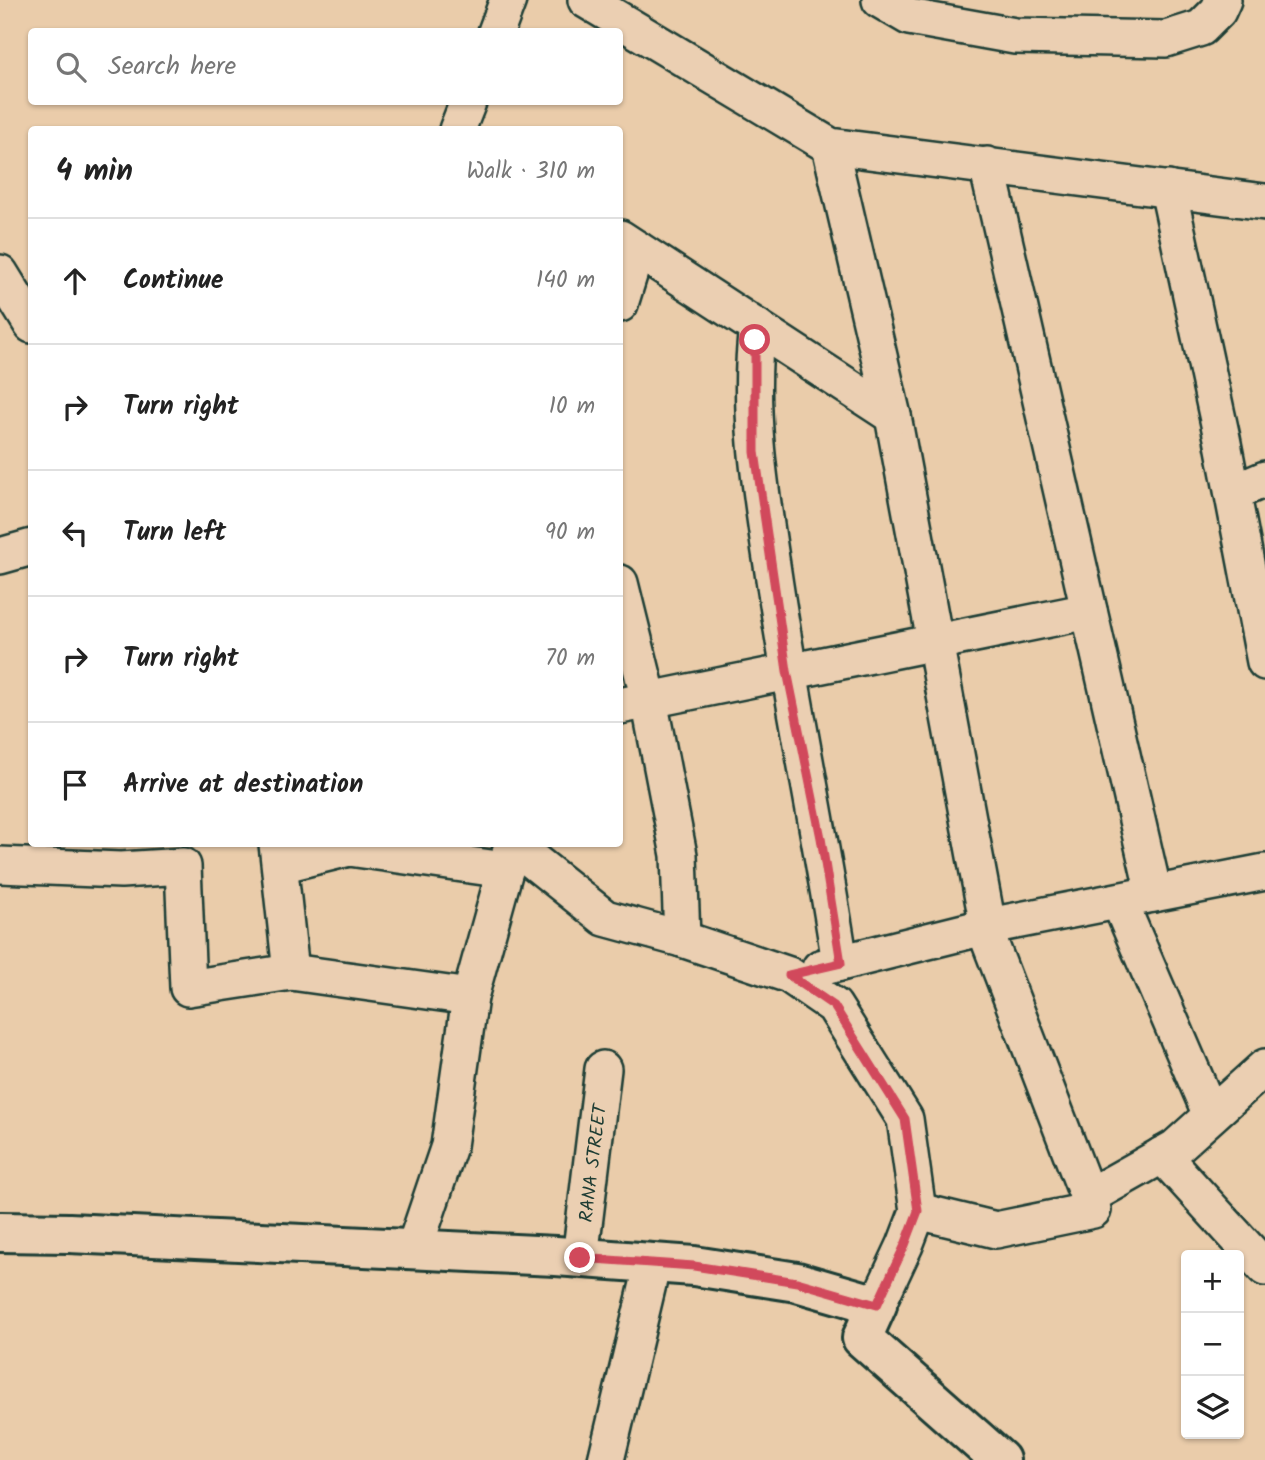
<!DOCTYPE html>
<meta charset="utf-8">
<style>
:root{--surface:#fff;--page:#f6f6f6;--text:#222;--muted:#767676;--line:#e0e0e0}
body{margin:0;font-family:Kalam,sans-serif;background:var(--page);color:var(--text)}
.controls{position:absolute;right:21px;bottom:21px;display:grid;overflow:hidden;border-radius:7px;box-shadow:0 2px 5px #0004}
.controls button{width:63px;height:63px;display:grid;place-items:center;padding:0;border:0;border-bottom:2px solid var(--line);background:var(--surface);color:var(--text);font:35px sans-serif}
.stop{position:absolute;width:21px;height:21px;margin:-16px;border:5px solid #d1495b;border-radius:50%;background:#fff}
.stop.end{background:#d1495b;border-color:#fff;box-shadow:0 2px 7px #0008}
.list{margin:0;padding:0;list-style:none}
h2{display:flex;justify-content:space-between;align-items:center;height:91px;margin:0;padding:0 28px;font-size:30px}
h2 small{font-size:23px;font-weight:400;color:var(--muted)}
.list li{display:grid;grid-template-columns:46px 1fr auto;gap:21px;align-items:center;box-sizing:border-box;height:126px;padding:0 28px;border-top:2px solid var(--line)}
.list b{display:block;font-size:26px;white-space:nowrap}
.list em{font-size:23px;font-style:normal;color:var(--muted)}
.icon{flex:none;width:38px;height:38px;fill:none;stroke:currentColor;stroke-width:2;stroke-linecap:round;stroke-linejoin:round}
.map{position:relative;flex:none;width:1265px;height:1460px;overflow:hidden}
.search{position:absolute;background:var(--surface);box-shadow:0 2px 5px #0004;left:28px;top:28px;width:595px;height:77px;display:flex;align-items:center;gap:18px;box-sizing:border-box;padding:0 24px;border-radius:7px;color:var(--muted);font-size:26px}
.panel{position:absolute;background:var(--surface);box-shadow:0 2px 5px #0004;left:28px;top:126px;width:595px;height:721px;border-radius:7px}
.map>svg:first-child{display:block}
</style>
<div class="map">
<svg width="1265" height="1460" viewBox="0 0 1265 1460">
<rect width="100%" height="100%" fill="#eaccaa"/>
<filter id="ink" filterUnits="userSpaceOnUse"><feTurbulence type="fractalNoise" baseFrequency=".0143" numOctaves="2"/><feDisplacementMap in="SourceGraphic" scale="14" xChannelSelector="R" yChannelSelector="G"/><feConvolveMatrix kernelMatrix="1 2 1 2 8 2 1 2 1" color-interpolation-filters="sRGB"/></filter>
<g filter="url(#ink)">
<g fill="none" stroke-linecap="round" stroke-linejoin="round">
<defs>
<g id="minor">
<path d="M586 0 830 146 1265 202"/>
<path d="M880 0 909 17 1015 36 1166 39 1201 28 1218 11 1223 0"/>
<path d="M496 32 508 0"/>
<path d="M457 130 468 102"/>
<path d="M830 146 893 416 988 926"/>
<path d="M987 165 1154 894"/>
<path d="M1168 189 1222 438 1265 662"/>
<path d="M620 238 893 416"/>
<path d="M0 273 32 325"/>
<path d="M620 304 637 249"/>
<path d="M757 327C747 406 760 487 772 565 791 698 820 830 840 963"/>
<path d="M1233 493 1265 479"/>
<path d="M0 556 32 547"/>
<path d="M620 583 649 700 679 855 682 939"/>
<path d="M620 706 1089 611"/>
<path d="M277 844 291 972"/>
<path d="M512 844 605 918 682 939 789 975 834 1006 905 1119 918 1211 905 1245 877 1305"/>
<path d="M0 865 121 870 183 866 188 988 291 972 470 997"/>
<path d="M280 865 349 848 505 870"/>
<path d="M1119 901 1211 1115"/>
<path d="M820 968 984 927 1265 872"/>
<path d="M1162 1155 1265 1268"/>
<path d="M1088 1197 1175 1148 1265 1067"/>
<path d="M918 1211 996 1230 1093 1210 984 927"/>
<path d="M414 1249 449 1146 470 997 512 845"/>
<path d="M580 1258 603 1069"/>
<path d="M606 1460 653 1263"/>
</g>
<path id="tertiary" d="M0 1232 69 1233 556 1256 694 1266 797 1282 877 1305 862 1338 1000 1460"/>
</defs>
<use href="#minor" stroke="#1f3d34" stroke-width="40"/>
<use href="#tertiary" stroke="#1f3d34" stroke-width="44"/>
<use href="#minor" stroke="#ebcfb2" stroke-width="35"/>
<use href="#tertiary" stroke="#ebcfb2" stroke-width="38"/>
</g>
</g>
<g fill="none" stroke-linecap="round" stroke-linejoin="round" filter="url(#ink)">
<path stroke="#d1495b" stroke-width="9" d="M580 1258 694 1266 797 1282 877 1305 905 1245 918 1211 905 1119 834 1006 789 975 841 963 821 838 787 671 755 452V340"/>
</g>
<g text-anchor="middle" stroke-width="5" stroke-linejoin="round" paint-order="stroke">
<g font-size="19" fill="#1f3d34" stroke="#ebcfb2">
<text transform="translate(592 1163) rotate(-83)" y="7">RANA STREET</text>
</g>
</g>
</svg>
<div class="controls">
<button>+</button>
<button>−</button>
<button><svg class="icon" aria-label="layers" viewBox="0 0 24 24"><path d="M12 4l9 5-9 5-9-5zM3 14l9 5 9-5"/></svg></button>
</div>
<div class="stop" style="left:755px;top:340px"></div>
<div class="stop end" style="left:580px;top:1258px"></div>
<div class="search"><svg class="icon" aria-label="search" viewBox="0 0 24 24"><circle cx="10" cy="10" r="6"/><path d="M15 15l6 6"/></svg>Search here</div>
<section class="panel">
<h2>4 min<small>Walk · 310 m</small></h2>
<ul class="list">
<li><svg class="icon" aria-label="ahead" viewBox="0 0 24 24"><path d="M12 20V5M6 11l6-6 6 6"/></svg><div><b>Continue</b></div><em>140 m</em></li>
<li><svg class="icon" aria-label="right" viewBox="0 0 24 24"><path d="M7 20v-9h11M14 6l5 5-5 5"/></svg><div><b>Turn right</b></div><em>10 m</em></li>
<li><svg class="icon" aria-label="left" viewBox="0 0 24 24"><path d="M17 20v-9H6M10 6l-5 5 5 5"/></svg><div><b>Turn left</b></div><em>90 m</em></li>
<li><svg class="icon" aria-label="right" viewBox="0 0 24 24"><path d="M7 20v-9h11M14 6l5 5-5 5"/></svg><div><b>Turn right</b></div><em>70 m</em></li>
<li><svg class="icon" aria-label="arrive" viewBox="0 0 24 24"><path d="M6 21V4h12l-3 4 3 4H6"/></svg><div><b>Arrive at destination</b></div></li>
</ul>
</section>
</div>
